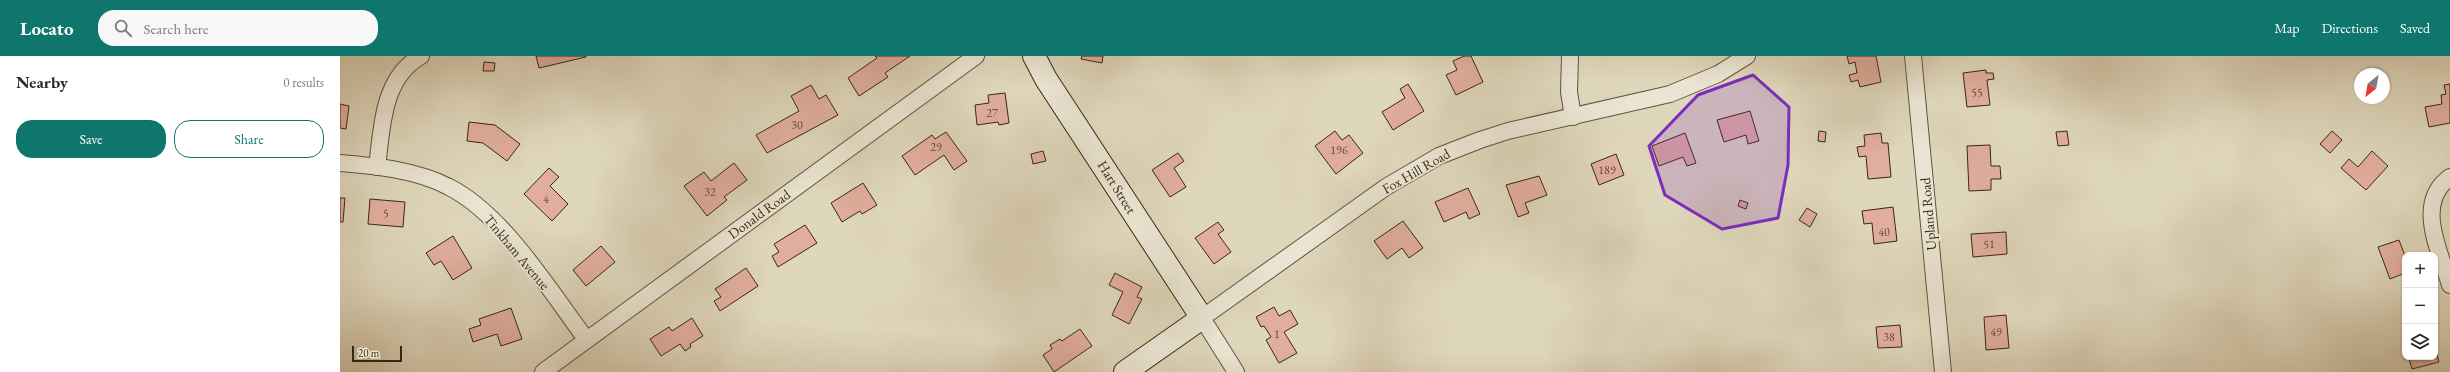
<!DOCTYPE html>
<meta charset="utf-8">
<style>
:root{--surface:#fff;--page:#f7f7f7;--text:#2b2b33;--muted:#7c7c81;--line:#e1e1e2;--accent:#0f766e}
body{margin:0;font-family:"EB Garamond",serif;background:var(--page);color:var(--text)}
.controls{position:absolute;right:12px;bottom:12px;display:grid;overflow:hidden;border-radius:8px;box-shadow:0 1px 3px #0004}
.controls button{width:36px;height:36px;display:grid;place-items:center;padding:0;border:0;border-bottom:1px solid var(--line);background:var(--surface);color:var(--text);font:20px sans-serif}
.compass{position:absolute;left:2014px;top:12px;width:36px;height:36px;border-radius:50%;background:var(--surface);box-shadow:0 1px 3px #0004;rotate:211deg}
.scale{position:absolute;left:12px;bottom:10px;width:50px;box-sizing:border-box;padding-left:4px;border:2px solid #3a2713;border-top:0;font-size:11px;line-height:14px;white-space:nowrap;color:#3a2713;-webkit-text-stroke:3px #eae5d3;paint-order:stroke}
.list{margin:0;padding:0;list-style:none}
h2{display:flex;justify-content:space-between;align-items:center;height:52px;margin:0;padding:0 16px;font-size:17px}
h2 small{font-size:13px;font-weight:400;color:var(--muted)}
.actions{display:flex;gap:8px;padding:12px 16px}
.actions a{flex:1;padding:9px 0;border:1px solid var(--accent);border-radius:16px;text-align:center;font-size:14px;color:var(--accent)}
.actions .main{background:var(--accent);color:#fff}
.icon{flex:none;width:22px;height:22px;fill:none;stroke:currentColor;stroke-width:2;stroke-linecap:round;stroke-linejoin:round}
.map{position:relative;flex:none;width:2110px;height:316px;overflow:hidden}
header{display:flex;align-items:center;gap:24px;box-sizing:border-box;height:56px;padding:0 20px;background:var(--accent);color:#fff}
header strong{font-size:19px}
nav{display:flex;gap:22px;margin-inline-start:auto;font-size:14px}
.search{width:280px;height:36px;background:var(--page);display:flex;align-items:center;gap:10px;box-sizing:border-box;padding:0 14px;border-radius:16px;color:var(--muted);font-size:15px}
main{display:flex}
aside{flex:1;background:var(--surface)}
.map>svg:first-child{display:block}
</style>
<header>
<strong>Locato</strong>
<div class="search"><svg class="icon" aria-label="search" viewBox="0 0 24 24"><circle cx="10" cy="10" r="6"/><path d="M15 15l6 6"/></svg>Search here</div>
<nav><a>Map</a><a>Directions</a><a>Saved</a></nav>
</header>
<main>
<aside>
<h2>Nearby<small>0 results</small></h2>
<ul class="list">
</ul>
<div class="actions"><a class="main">Save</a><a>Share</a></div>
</aside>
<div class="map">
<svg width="2110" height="316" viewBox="0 0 2110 316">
<rect width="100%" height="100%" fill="#dfd7bc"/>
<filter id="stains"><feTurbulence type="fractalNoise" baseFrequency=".005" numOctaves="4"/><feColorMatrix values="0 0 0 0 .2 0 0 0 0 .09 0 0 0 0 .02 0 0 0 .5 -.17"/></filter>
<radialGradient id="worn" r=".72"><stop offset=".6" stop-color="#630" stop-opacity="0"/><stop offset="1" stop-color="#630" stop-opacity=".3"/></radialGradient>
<g fill="#e1ae9e" stroke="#3a2713">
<path d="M196 0H246V1L199 12Z"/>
<path d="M535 0H570L545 17 548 21 519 40 508 22 537 2Z"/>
<path d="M742 0H763L762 7 741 3Z"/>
<path d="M1124 0H1131L1143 26 1116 39 1106 19 1117 14 1113 5Z"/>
<path d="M1507 0H1536L1541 26 1520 31 1518 24 1511 26 1509 19 1517 17 1515 6 1509 8Z"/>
<path d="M144 6 155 7 154 15H143Z"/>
<path d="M1646 14V17H1653L1654 23 1647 24 1650 49 1627 51 1623 17Z"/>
<path d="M1068 28 1084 55 1053 74 1042 56 1065 42 1060 33Z"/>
<path d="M2110 28V67L2089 71 2085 51 2102 48 2101 39 2106 38 2104 29Z"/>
<path d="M471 29 479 43 486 39 498 59 427 97 416 79 459 55 451 40Z"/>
<path d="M665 37 669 67 659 69 658 66 637 69 635 49 649 47 648 39Z"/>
<path d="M0 48 9 50 6 73 0 72Z"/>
<path d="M1410 55 1419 85 1408 88 1406 79 1384 86 1377 64Z"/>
<path d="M129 66 155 69 180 88 167 105 143 87 127 85Z"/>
<path d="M995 75 1002 84 1009 79 1023 97 996 118 975 90Z"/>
<path d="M1479 75 1486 76 1485 86 1478 85Z"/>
<path d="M1727 75 1729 89 1718 90 1716 76Z"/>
<path d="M1992 75 2002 84 1990 97 1980 88Z"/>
<path d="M606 76 627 105 614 114 604 99 575 119 562 100 592 79 595 83Z"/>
<path d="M1345 77 1356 107 1347 110 1343 101 1319 110 1312 90Z"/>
<path d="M1541 77 1542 87H1548L1551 121 1528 123 1526 100 1519 101 1517 91 1525 90 1524 79Z"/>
<path d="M1650 89 1651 110H1660L1661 123H1651V134L1629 135 1627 90Z"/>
<path d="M703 95 706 105 693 108 691 98Z"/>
<path d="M2032 95 2048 110 2026 134 2001 112 2009 103 2018 111Z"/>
<path d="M838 97 844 105 834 112 846 131 830 141 812 114Z"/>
<path d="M1276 98 1284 119 1259 129 1251 108Z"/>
<path d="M394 107 407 124 384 141 387 144 367 160 344 130 364 116 371 125Z"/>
<path d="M209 112 219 121 210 130 228 148 212 165 184 138Z"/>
<path d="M1199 120 1207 139 1185 147 1189 157 1178 161 1166 129Z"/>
<path d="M523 127 537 149 522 158 520 155 502 166 491 147Z"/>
<path d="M1128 132 1140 158 1129 163 1126 156 1104 166 1095 146Z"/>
<path d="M0 142H5L3 166H0Z"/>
<path d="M30 143 65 146 63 171 28 168Z"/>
<path d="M1400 144 1408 147 1406 153 1398 150Z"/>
<path d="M1553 151 1557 185 1534 188 1532 167 1524 168 1522 155Z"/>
<path d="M1467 152 1477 158 1470 171 1459 164Z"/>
<path d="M1063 165 1083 192 1069 202 1062 192 1047 203 1034 185Z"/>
<path d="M878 166 884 174 878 178 891 196 874 208 855 182Z"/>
<path d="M465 169 477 187 438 211 432 200 439 196 434 188Z"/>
<path d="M1666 176 1667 198 1633 201 1631 178Z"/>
<path d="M113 180 132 212 113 224 101 205 94 209 86 197Z"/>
<path d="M2059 184 2065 200V217L2050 223 2038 191Z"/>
<path d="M261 190 275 206 246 230 233 214Z"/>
<path d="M406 212 418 230 380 255 374 245 381 241 375 233Z"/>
<path d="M775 217 802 231 797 241 802 243 789 268 772 259 783 236 769 229Z"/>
<path d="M934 251 939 260 950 254 958 268 944 276 957 297 939 307 926 284 931 281 924 270 921 271 916 261Z"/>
<path d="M171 252 182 283 161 290 157 278 133 286 129 273 141 269 139 263Z"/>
<path d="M1666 259 1669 292 1646 294 1644 261Z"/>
<path d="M352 262 363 280 350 288 351 291 345 295 340 288 321 300 310 283 329 271 332 275Z"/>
<path d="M1560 269 1562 291 1538 292 1536 271Z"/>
<path d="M740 273 752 290 714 316 703 299 712 293 710 289 720 283 722 285Z"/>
<path d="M2095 290 2099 306 2072 313 2069 302 2095 301Z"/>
</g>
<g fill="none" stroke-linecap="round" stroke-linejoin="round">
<defs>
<g id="street">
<path d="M1230 0 1229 36 1233 61"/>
<path d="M1573 0 1603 316"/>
<path d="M0 107C36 110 77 114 109 131 163 158 210 235 246 283"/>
<path d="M37 111C42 72 42 22 81 0"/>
<path d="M2110 121C2074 147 2100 195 2110 229"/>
<path d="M203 316 636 0"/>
<path d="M896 316 862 262 1046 131 1099 100 1140 84 1168 75 1330 38 1378 18 1407 0"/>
</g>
<path id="secondary" d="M694 0 706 23 862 262 785 316"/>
</defs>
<use href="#street" stroke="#63533d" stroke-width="18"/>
<use href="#secondary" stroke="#3a2713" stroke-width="24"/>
<use href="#street" stroke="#eae5d3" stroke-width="16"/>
<use href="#secondary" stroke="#eae5d3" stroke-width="22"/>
</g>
<path fill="#7b2cbf" fill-opacity="0.2" stroke="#7b2cbf" stroke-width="3" stroke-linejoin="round" d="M1413 19 1449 51 1448 109 1438 162 1382 173 1325 139 1309 90 1358 39Z"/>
<g text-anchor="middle" stroke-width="4" stroke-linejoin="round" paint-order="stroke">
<g font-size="12" fill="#644936">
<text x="1637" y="40">55</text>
<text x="652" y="61">27</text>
<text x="457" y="73">30</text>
<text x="596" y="95">29</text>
<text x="999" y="98">196</text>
<text x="1267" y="118">189</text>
<text x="370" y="140">32</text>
<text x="206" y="147">4</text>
<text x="46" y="161">5</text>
<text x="1544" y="180">40</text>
<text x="1649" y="192">51</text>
<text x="1656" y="280">49</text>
<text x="937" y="282">1</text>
<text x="1549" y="285">38</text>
</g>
<g font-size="14" fill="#3a2713" stroke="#eae5d3">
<text transform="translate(1076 115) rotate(-30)" y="5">Fox Hill Road</text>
<text transform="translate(777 131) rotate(58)" y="5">Hart Street</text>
<text transform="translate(419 158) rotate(-36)" y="5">Donald Road</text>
<text transform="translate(1588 158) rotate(-95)" y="5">Upland Road</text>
<text transform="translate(177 196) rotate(50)" y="5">Tinkham Avenue</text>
</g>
</g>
<rect width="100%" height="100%" filter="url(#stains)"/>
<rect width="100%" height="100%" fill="url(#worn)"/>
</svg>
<div class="controls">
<button>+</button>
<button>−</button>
<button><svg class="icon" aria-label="layers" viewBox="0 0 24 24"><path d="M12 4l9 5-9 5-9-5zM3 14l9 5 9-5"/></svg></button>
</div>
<svg class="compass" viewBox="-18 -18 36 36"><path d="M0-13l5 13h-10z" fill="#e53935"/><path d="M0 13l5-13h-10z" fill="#7c7c81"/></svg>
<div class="scale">20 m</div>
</div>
</main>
